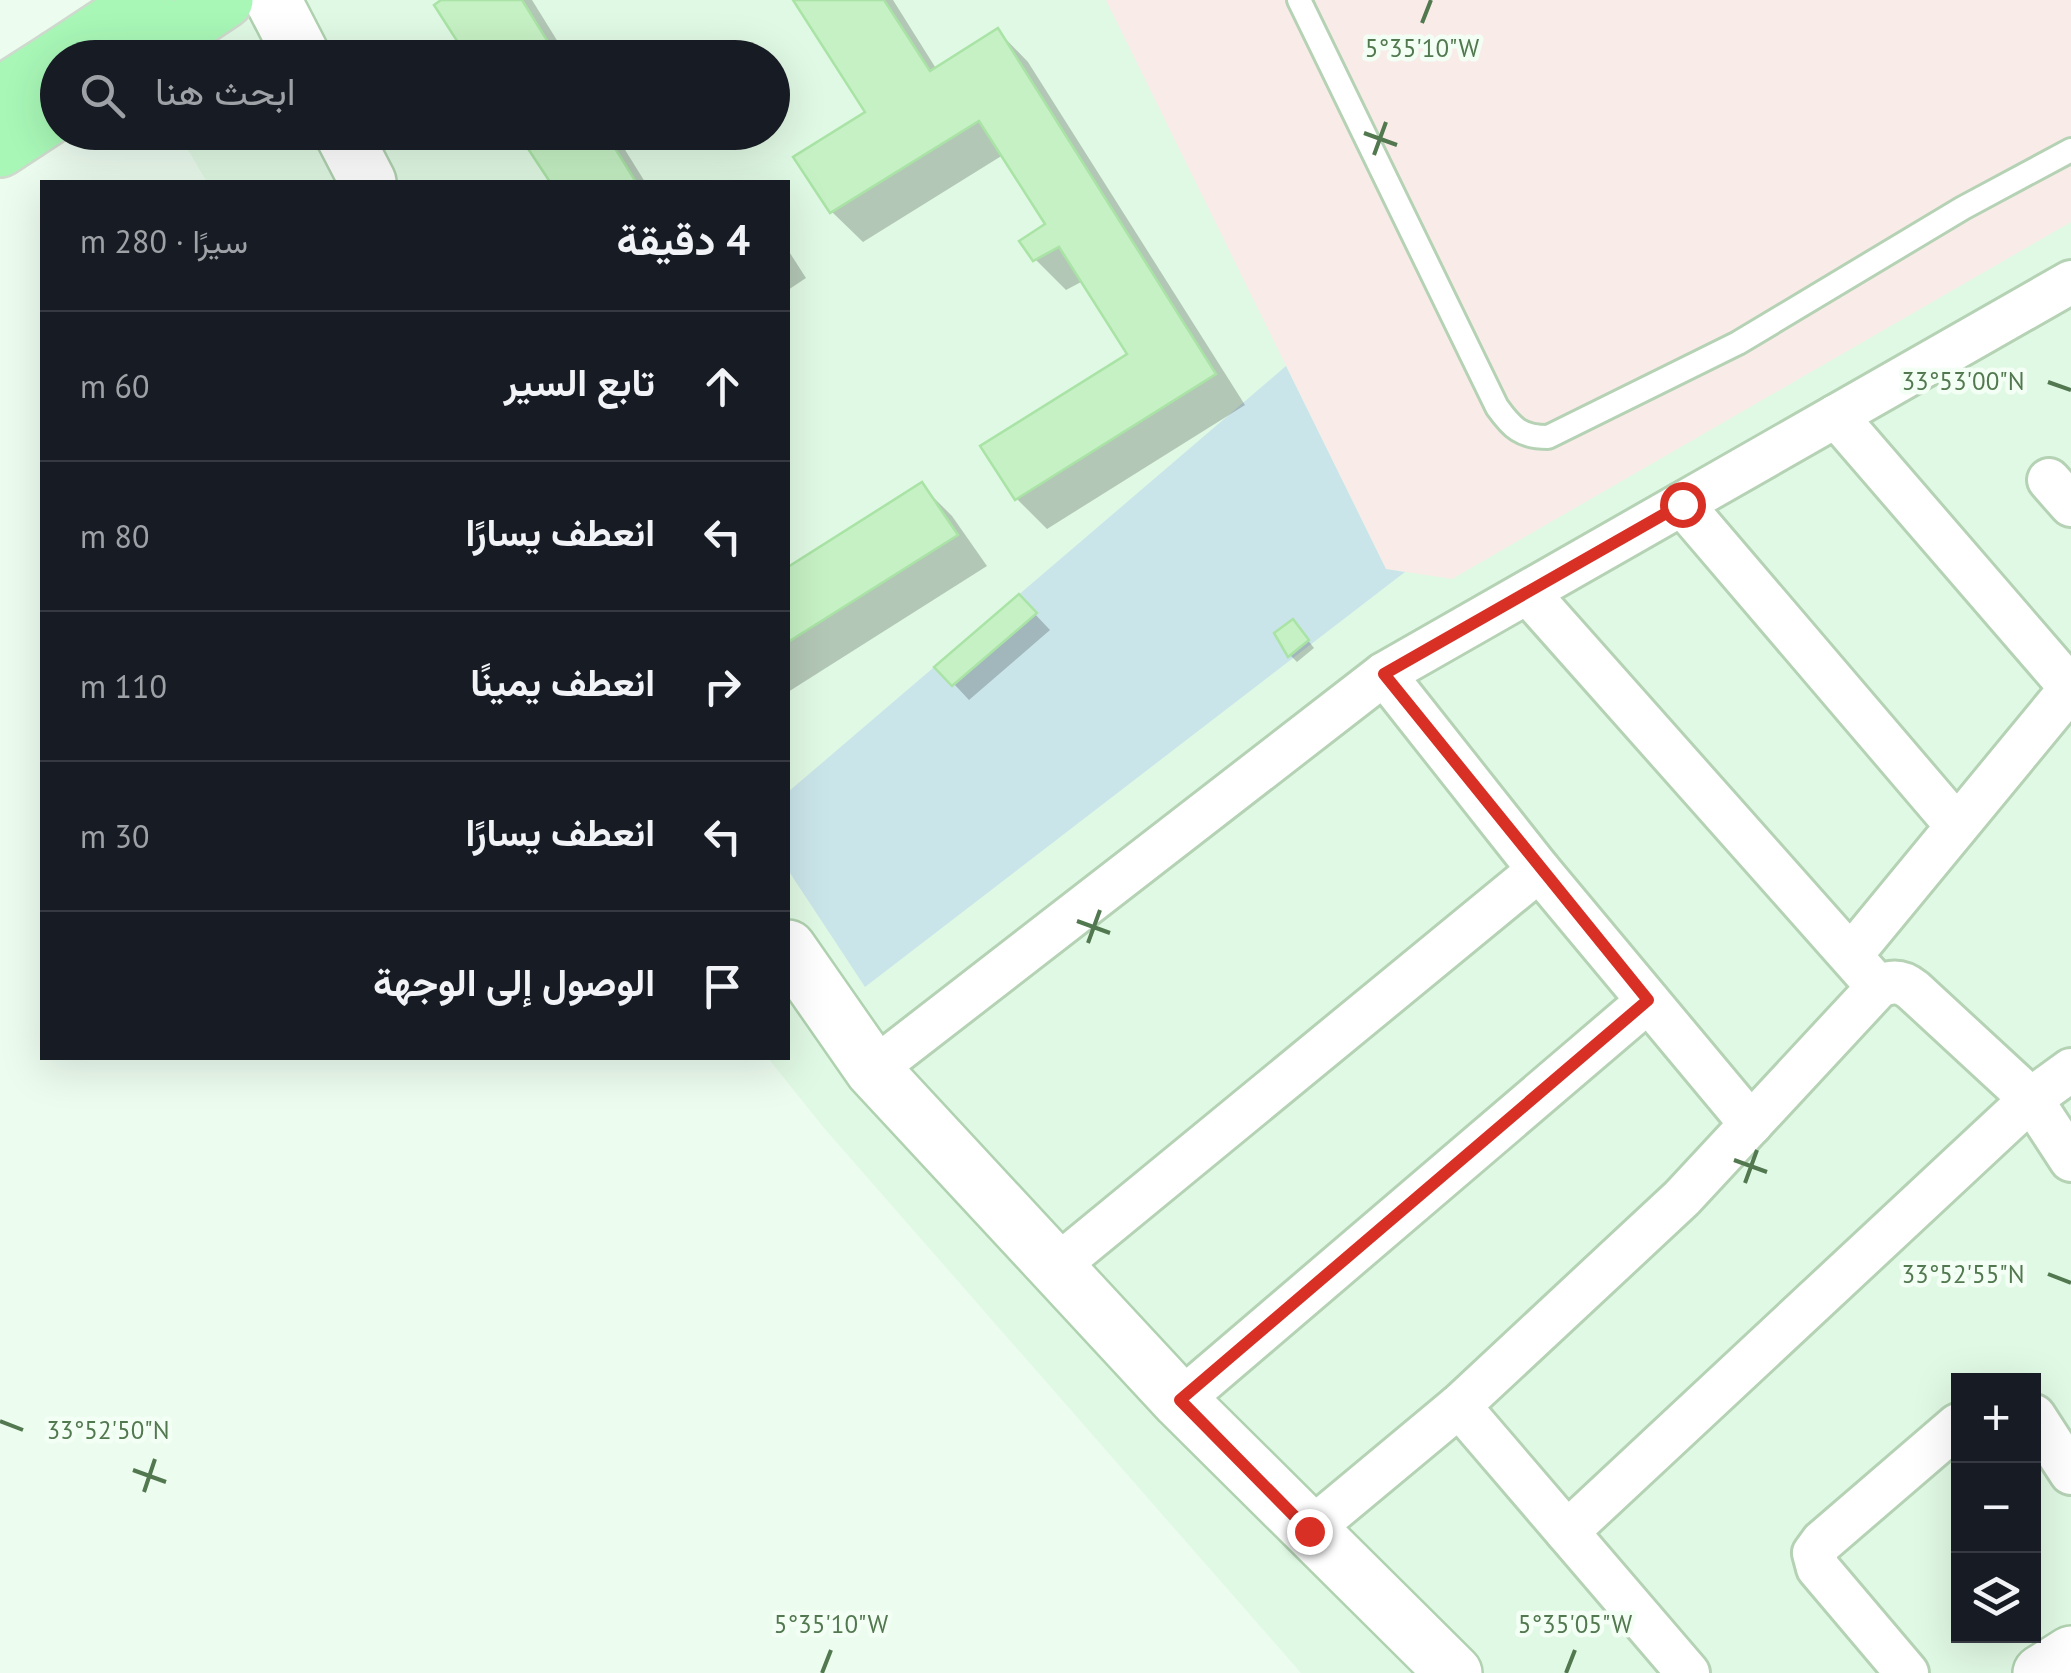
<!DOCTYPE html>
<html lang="ar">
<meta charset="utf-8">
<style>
:root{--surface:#171b24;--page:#242831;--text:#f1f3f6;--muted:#9ea1a6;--line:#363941}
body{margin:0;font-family:"PT Sans",Vazirmatn,sans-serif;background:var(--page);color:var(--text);direction:rtl}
.controls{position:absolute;right:30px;bottom:30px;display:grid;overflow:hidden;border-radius:0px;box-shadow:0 10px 40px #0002}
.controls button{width:90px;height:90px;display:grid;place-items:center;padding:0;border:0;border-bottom:2px solid var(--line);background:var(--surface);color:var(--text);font:50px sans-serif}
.stop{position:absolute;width:30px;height:30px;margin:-22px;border:8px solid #d93025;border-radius:50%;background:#fff}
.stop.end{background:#d93025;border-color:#fff;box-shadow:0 2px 10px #0008}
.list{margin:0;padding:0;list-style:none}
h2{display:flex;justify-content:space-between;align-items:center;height:130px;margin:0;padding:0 40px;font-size:42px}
h2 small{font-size:32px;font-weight:400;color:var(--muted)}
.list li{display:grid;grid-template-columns:65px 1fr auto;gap:30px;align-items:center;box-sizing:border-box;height:150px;padding:0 40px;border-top:2px solid var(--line)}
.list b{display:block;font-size:38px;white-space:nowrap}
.list em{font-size:32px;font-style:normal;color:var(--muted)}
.icon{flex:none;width:55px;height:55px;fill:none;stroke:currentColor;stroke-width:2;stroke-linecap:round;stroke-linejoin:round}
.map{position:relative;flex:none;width:2071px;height:1673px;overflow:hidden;direction:ltr}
.search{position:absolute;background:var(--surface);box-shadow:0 10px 40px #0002;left:40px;top:40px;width:750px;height:110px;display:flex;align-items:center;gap:25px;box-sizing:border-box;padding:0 35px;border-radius:55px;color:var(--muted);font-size:38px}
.panel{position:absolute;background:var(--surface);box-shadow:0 10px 40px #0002;left:40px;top:180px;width:750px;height:880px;border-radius:0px;direction:rtl}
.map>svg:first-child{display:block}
</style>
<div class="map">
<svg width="2071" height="1673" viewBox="0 0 2071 1673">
<rect width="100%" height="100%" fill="#ecfcef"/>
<path fill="#e0f9e4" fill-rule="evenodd" d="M101 0H2071V1673H1301L824 1128 768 1058H788V182H207L178 133 772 132V58L135 57ZM1958 1380H2034V1636H1958Z"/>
<path fill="#f9ece8" d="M1106 0H2071V222L1452 579 1386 569Z"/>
<path fill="#cae5ea" d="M1286 366 1386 569 1405 572 865 987 788 870V792Z"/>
<g fill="#0003">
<path d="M446 0H532L568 58H471Z"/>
<path d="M796 0H893L937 70 998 31 1028 62 1245 405 1047 529 1017 499 1130 355 1083 281 1066 290 1035 259 1048 225 1003 155 863 242 832 212 797 157 868 113Z"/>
<path d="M520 132H614L645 182H553Z"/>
<path d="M788 250 806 278 788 290Z"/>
<path d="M922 486 952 516 987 566 788 692V569Z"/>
<path d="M1034 613 1050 630 969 700 938 667Z"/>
<path d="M1300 630 1314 648 1297 662 1290 655Z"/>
</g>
<g fill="#c6f1c4" stroke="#a9e3a5" stroke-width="2.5">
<path d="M441 0H522L558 58H468L434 5Z"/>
<path d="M793 0H884L930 71 998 28 1216 374 1015 500 980 446 1127 354 1059 247 1033 261 1019 241 1045 224 979 121 830 213 793 157 865 112Z"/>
<path d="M517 132H605L636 182H550Z"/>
<path d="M922 482 958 535 788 642V567Z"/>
<path d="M1019 594 1037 613 952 686 934 667Z"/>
<path d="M1293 619 1309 640 1288 657 1274 633Z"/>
</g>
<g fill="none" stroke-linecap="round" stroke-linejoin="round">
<defs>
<path id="lane" d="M1299 0 1497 407C1512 428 1521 437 1548 437L1738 343 1963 208 2071 150"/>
<g id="street">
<path d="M1836 416 2071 688"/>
<path d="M2049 480 2071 505"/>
<path d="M1682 504 1957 826"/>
<path d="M1528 593 1878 987"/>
<path d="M1384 674 1539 870 1751 1124"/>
<path d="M1851 955 2071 688"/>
<path d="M873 1070 1384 674 2071 282"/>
<path d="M1056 1267 1539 870"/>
<path d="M1180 1401 1648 1001"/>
<path d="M1459 1406 1688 1673"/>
<path d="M2034 1416 2071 1473"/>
<path d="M1309 1531 1459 1406 1682 1198 1878 987C1892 980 1902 981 1913 990L2031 1099 2071 1160"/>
<path d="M1567 1532 2031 1099 2071 1070"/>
<path d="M1907 1673 1818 1568 1814 1553 1822 1542 1958 1425"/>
</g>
<g id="secondary">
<path d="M273 0 303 58"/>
<path d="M342 132 368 182"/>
<path d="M788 948 873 1070 1180 1401 1454 1673"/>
<path d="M2041 1673 2071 1654"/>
</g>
<g id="primary">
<path d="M58 58 146 0"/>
<path d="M138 58 225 0"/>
<path d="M0 95 58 58"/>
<path d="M0 149 58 111"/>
</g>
</defs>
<use href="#lane" stroke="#b5d2b5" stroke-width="28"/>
<use href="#street" stroke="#b5d2b5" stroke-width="48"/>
<use href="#secondary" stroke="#b0d2b0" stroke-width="60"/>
<use href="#primary" stroke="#cfd9ce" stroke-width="60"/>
<use href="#lane" stroke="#fff" stroke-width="22"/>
<use href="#street" stroke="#fff" stroke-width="42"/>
<use href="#secondary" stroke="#fff" stroke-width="55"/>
<use href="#primary" stroke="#a8f7b7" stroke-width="55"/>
</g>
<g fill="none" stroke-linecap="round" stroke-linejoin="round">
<path stroke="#d93025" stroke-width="12" d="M1309 1531 1180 1400 1648 1000 1384 674 1682 504"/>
</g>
<path fill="none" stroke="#52784f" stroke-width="4" d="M1422 23 1431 0M1364 133 1397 145M1374 155 1386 122M2048 382 2071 390M1077 921 1110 933M1088 943 1100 910M1734 1160 1767 1172M1745 1183 1757 1150M2048 1274 2071 1283M0 1421 23 1430M133 1470 166 1482M144 1492 155 1459M822 1673 831 1650M1566 1673 1575 1650"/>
<g font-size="25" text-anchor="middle" fill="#52784f" stroke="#f3fef5" stroke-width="9" stroke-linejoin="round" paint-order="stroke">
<text x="1422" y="57">5°35'10"W</text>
<text x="1963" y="390">33°53'00"N</text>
<text x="1963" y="1283">33°52'55"N</text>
<text x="108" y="1439">33°52'50"N</text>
<text x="831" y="1633">5°35'10"W</text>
<text x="1575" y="1633">5°35'05"W</text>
</g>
</svg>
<div class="controls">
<button>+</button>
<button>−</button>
<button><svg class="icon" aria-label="layers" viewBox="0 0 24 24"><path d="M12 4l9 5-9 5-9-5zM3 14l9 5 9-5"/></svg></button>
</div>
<div class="stop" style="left:1682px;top:504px"></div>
<div class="stop end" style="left:1309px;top:1531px"></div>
<div class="search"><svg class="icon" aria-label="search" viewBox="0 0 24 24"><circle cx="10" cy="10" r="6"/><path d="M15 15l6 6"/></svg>ابحث هنا</div>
<section class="panel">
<h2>4 دقيقة<small>سيرًا · 280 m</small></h2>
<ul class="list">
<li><svg class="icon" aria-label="ahead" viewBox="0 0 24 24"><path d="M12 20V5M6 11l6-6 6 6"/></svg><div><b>تابع السير</b></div><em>60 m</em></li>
<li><svg class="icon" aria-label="left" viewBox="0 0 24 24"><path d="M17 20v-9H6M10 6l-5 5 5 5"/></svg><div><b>انعطف يسارًا</b></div><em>80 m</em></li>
<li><svg class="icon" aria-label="right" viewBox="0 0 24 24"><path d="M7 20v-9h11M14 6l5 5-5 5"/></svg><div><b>انعطف يمينًا</b></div><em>110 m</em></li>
<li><svg class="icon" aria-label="left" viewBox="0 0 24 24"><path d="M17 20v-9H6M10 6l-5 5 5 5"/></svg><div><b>انعطف يسارًا</b></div><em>30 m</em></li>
<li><svg class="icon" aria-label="arrive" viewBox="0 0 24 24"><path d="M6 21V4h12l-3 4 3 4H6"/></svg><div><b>الوصول إلى الوجهة</b></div></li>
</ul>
</section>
</div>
